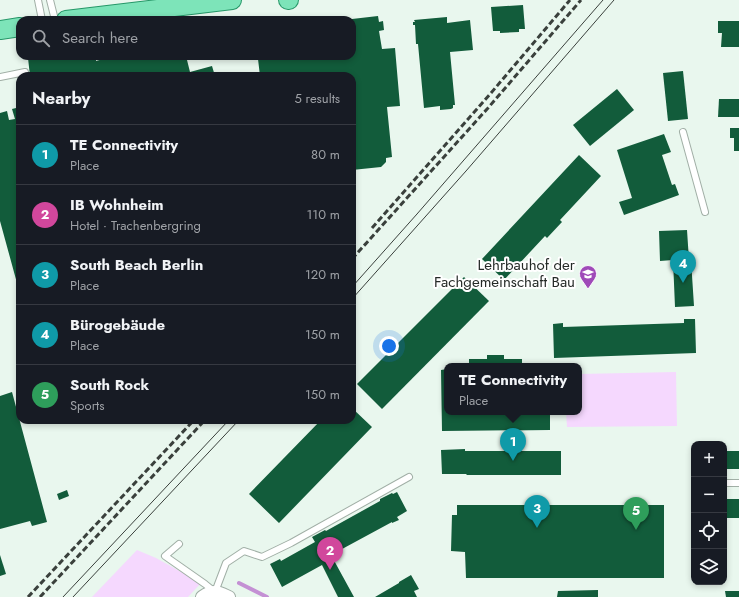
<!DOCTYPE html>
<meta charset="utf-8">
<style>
:root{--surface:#171b24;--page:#242831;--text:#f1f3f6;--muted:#9ea1a6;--line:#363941;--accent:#7c3aed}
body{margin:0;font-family:Jost,sans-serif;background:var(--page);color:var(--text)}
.controls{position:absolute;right:12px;bottom:12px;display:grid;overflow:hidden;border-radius:8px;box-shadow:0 2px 6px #0003}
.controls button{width:36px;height:36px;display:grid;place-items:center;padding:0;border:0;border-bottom:1px solid var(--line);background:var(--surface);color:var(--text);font:20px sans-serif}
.you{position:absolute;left:389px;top:346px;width:14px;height:14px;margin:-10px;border:3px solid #fff;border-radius:50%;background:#1a73e8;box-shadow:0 0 0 6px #1a73e833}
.badge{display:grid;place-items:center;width:26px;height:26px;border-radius:50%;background:var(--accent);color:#fff;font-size:13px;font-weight:700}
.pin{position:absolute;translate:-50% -33px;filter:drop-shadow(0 1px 2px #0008)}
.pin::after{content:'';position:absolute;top:21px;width:14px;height:12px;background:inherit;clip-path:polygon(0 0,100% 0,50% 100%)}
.popup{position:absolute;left:444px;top:363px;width:138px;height:52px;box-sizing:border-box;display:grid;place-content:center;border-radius:8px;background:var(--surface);filter:drop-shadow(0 1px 3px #0005);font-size:13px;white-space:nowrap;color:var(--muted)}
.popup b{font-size:15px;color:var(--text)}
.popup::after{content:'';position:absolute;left:50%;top:100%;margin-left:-8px;border:8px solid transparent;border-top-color:var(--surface)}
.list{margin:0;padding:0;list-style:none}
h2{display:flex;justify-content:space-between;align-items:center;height:52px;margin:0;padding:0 16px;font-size:17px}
h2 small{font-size:13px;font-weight:400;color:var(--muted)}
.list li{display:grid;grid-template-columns:26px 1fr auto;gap:12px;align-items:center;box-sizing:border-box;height:60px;padding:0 16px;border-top:1px solid var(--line)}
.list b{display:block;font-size:15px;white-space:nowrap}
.list p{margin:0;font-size:13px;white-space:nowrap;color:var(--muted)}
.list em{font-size:13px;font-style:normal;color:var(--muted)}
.icon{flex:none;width:22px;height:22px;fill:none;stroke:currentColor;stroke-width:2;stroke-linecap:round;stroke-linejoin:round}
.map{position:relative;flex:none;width:739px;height:597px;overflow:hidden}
.search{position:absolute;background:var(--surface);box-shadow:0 2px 6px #0003;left:16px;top:16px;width:340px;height:44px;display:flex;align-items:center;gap:10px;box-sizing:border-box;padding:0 14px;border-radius:12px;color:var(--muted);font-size:15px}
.panel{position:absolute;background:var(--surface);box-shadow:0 2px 6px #0003;left:16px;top:72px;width:340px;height:352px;border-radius:12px}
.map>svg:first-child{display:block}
</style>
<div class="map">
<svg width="739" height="597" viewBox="0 0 739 597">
<rect width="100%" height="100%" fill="#e9f7ee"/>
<g fill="#f5d8fe">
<path d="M676 372 677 426 567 427 566 412H579V374Z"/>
<path d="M137 550 156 558 201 583 188 597H92Z"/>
</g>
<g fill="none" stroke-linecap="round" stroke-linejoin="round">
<path stroke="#c490d4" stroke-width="4" d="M239 583 267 597"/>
</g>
<g fill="#125c3b">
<path d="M523 5 525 29H519V32L500 33V31H493L491 7Z"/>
<path d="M378 16 379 22 383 21 384 30 379 31 382 49 395 48 400 106 387 107 392 157 386 158V162L381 167 352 170V76H260L258 59 290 56H352V19Z"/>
<path d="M447 17V23L470 20 473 50 450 52 455 105H453V108L451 109 440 110V106L424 108 418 44H416L415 25H413V22H415L414 20Z"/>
<path d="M718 21H739V47H721L722 33H718Z"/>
<path d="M42 56H96V61L114 56H140L141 58 147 56H186L190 72 212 66 215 76H30L28 58Z"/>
<path d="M683 71 688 119 668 121 663 73Z"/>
<path d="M617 89 634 110 590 146 573 125Z"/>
<path d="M719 99H739V117H718Z"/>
<path d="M20 107V294L0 221V113L7 111 9 120 15 119 12 109Z"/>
<path d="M730 128H739V151H734V138H730Z"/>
<path d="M664 134 671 152 662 155 672 185 675 184 679 195 624 215 619 202 632 198 617 150Z"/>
<path d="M579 155 601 176 560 220 562 222 547 238 545 236 504 280 482 259Z"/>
<path d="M687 230 689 260H691L694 306 675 307 673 260 660 261 659 231Z"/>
<path d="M464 277 489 301 382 409 357 384Z"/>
<path d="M684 319H695L696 353 554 358 553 324 563 323V327L684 323Z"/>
<path d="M487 355H504V359H522V366H469V359H487Z"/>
<path d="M447 369V412H550V430L442 431 441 370Z"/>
<path d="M12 392 47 522 32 526 30 521 0 529V396Z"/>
<path d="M352 408 372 427 279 523 249 494 321 420H352Z"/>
<path d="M465 449V451H561V475H467L466 474H442L441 450Z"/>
<rect x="725" y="451" width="14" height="18"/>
<path d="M67 490 69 496 59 500 57 494Z"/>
<path d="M397 492 407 511 397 517 399 520 392 523V522L331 555 354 597H338L322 565 282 587 270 564 280 559 281 561 315 542 312 537 325 530 326 531 380 501V499L392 493 393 494Z"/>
<rect x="725" y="499" width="14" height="19"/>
<path d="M457 505H664V578H466L465 552 451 551 452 515H457Z"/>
<path d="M0 555 6 574 0 576Z"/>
<path d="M411 575 419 589 414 591 417 597H375L399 583V582Z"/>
<path d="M598 590V597H557L558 591Z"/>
<path d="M725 591H739V597H726Z"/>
</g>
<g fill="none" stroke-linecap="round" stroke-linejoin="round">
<defs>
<g id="service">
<path d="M38 0 42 20"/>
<path d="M50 0 55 20"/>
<path d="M0 77 25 72"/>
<path d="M683 132 705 212"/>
<path d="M727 483H739"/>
<path d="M179 544 165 556 205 584 215 592 226 563 244 551 262 557 291 543 409 477"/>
</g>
<path id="minor" d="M202 597C213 589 218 592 229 597"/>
<g id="primary">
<path d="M288 0H289"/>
<path d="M66 20 232 0"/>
<path d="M0 30 20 27"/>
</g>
</defs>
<use href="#service" stroke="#a1afa6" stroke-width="8"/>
<use href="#minor" stroke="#a1afa6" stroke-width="14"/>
<use href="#primary" stroke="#269768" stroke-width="20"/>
<use href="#service" stroke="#fff" stroke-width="6"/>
<use href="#minor" stroke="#fff" stroke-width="12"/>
<use href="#primary" stroke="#7de4b9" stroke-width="18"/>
<g stroke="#3a403c" stroke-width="1">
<path d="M352 287 417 214 603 0"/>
<path d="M352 299 466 171 614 0"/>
<path d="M63 597 229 420"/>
<path d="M73 597 239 420"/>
</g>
<g stroke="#3a403c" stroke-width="3" stroke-dasharray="6 3" stroke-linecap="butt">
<path d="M372 228 491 93 570 0"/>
<path d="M352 259 488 108 581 0"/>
<path d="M28 597 194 420"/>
<path d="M40 597 205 420"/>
</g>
</g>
<defs>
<symbol id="university-pin" viewBox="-11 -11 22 30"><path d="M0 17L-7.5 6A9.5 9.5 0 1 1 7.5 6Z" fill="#9f4ab8" stroke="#fff"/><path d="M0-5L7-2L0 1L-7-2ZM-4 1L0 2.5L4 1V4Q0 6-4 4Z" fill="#fff"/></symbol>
</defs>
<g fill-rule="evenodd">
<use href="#university-pin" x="578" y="264" width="20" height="27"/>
</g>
<g text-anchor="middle" stroke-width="4" stroke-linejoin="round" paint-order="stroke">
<g font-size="15" fill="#252a27" stroke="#fff" text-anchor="end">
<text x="575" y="270">Lehrbauhof der<tspan x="575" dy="17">Fachgemeinschaft Bau</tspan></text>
</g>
</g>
</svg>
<div class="controls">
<button>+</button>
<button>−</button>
<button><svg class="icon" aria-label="locate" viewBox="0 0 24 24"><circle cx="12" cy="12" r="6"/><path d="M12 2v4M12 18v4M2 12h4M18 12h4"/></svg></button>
<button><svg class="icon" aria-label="layers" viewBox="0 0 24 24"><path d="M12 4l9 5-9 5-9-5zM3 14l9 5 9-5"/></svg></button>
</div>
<div class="you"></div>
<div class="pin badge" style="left:513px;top:461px;background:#0f9aa8">1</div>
<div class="popup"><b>TE Connectivity</b>Place</div>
<div class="pin badge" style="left:330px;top:570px;background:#d1479c">2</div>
<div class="pin badge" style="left:537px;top:528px;background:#0f9aa8">3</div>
<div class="pin badge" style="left:683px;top:283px;background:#0f9aa8">4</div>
<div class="pin badge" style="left:636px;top:530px;background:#2e9e5b">5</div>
<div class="search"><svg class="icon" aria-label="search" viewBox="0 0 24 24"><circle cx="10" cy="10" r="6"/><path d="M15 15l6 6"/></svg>Search here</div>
<section class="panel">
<h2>Nearby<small>5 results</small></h2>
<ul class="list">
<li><span class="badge" style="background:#0f9aa8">1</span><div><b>TE Connectivity</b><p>Place</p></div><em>80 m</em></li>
<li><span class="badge" style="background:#d1479c">2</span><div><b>IB Wohnheim</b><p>Hotel · Trachenbergring</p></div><em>110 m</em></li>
<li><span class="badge" style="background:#0f9aa8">3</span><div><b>South Beach Berlin</b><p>Place</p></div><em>120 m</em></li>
<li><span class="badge" style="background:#0f9aa8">4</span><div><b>Bürogebäude</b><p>Place</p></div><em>150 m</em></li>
<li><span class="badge" style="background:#2e9e5b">5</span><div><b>South Rock</b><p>Sports</p></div><em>150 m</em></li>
</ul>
</section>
</div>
